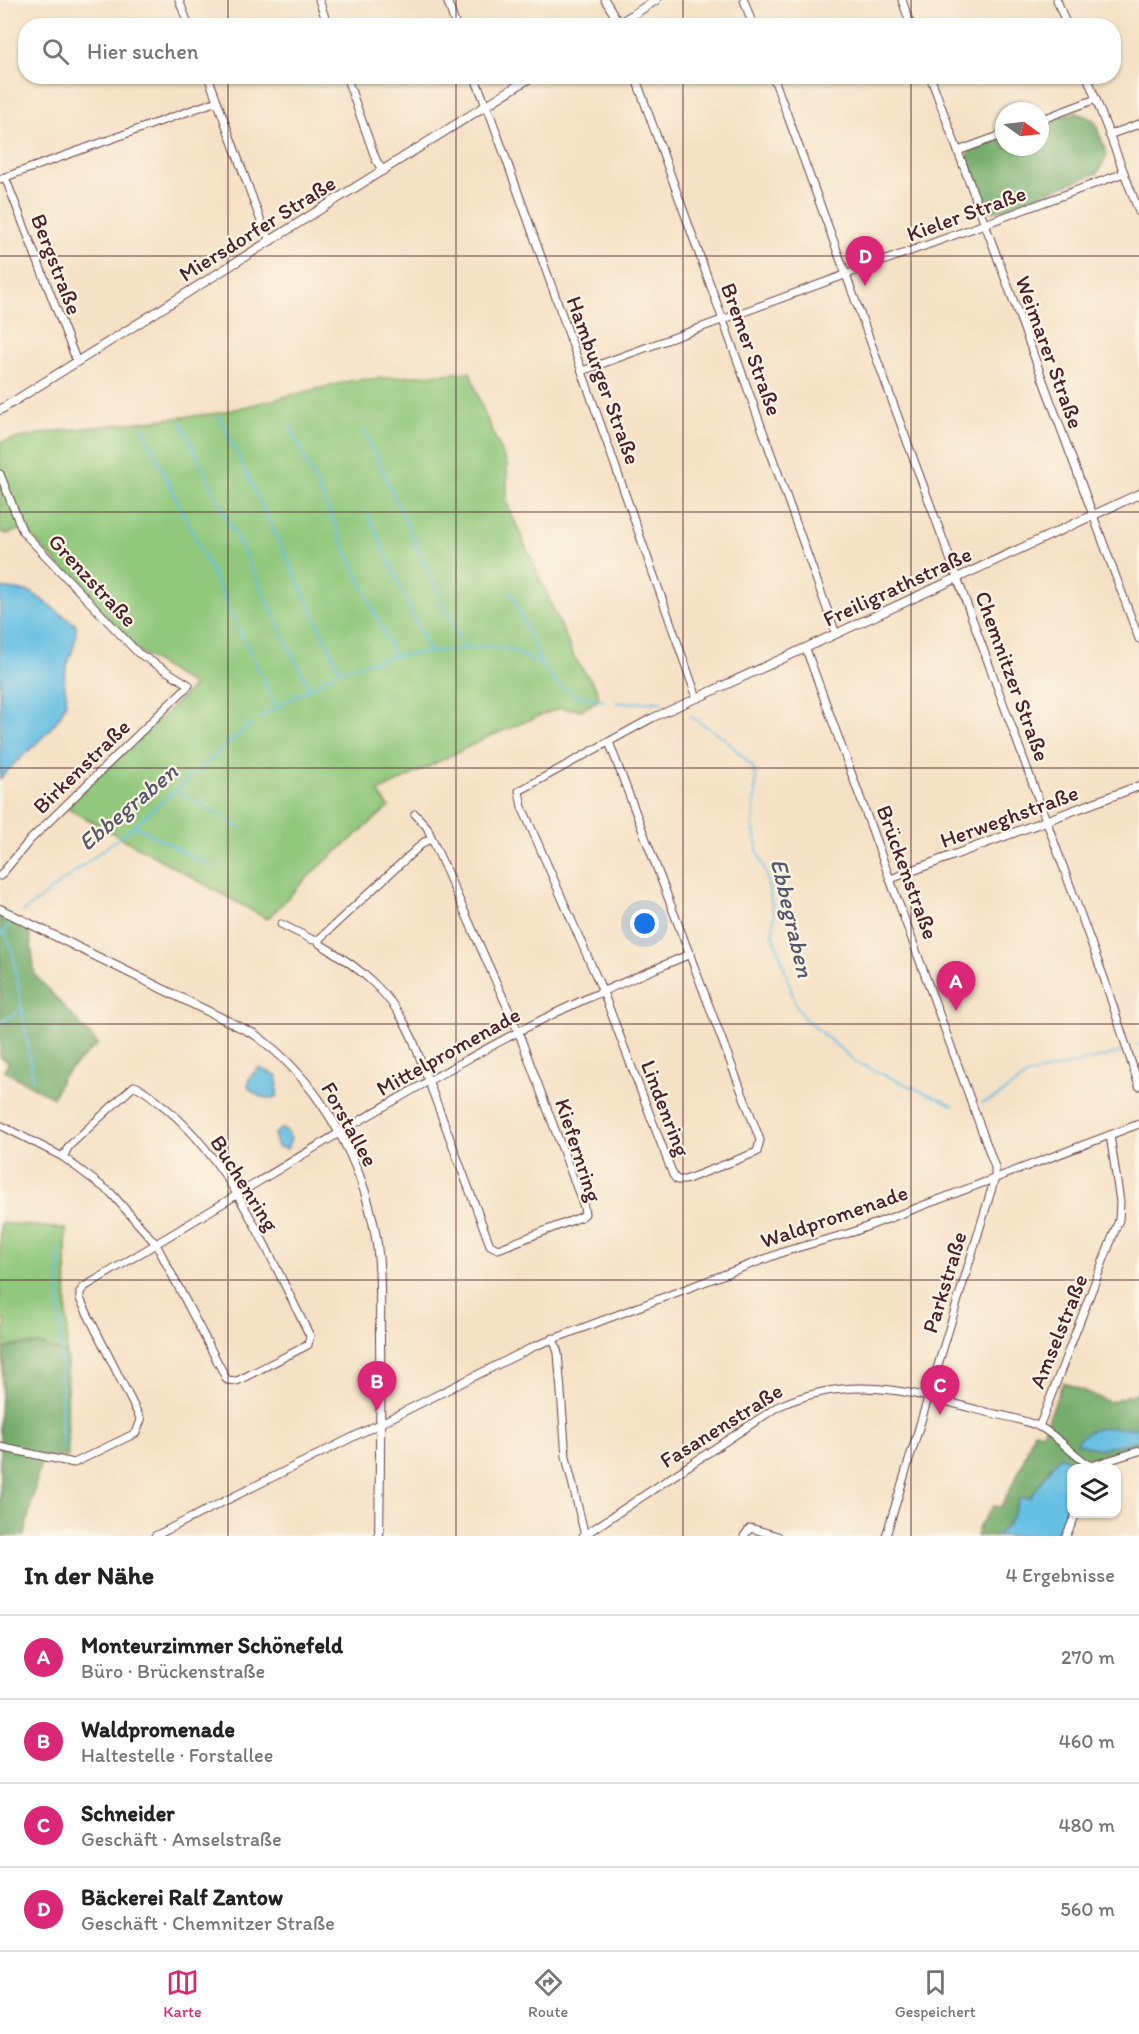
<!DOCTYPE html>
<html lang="de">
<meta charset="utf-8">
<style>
:root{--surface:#fff;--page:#f2f2f2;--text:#222;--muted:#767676;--line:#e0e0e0;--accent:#db2777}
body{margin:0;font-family:Itim,sans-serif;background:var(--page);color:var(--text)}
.controls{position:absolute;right:18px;bottom:18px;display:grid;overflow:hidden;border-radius:12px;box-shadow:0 2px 4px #0004}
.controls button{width:54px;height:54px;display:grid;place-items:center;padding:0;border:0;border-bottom:2px solid var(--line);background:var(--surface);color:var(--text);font:30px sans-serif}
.compass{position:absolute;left:995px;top:102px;width:54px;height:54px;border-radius:50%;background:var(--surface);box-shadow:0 2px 4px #0004;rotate:105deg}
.you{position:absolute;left:645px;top:924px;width:21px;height:21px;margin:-15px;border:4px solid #fff;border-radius:50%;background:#1a73e8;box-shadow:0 0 0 9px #1a73e833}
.badge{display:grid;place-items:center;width:39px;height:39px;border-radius:50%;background:var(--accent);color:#fff;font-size:20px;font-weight:700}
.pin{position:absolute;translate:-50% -50px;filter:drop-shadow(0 2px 3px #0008)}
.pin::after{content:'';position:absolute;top:32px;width:21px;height:18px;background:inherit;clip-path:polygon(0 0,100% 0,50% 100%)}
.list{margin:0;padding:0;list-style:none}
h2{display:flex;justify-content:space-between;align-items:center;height:78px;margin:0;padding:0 24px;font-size:26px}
h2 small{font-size:20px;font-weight:400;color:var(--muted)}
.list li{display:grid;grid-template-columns:39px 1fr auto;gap:18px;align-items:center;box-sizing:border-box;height:84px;padding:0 24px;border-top:2px solid var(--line)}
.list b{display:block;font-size:22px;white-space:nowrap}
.list p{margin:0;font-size:20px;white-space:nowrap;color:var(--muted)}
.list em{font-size:20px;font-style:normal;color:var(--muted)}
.icon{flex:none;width:33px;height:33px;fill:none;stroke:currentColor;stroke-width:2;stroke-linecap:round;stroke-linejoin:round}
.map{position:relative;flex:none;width:1139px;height:1536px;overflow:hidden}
.search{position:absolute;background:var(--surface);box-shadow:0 2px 4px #0004;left:18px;right:18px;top:18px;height:66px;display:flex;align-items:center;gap:15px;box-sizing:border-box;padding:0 21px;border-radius:24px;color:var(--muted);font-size:22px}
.sheet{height:414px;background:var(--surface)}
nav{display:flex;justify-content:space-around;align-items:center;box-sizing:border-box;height:84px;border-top:2px solid var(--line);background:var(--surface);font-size:16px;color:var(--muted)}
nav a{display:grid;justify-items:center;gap:3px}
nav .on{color:var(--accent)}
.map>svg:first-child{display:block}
</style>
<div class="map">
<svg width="1139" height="1536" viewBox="0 0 1139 1536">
<rect width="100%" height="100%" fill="#fcf5e5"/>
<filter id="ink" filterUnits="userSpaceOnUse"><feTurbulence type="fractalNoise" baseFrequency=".0167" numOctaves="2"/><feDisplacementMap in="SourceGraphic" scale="12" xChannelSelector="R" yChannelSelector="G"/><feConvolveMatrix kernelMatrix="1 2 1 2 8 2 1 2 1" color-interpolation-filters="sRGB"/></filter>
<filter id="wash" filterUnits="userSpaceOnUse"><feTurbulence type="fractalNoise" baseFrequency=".008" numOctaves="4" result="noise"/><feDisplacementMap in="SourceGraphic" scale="24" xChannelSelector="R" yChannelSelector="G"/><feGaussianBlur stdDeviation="1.35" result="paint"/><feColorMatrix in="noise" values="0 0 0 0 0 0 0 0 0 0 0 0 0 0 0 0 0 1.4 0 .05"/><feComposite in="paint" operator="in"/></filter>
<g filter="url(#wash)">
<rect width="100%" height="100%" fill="#f5e1c5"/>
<g fill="#91c87c" stroke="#6e7454" stroke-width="1.5">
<path d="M470 372 483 410 507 465V503L575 659 597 689 599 700 581 710 560 708 539 716 488 737 378 792 389 807 312 873 267 919 66 807 194 686 140 652 24 528 8 534 0 532V442L50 432 219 413 354 380Z"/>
<path d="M0 1223 66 1229 67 1354C48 1345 25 1343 4 1349L5 1320 0 1319Z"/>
</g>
<g fill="#74ac6c" stroke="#5f664c" stroke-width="1.5">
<path d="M1075 112 1094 120 1107 155 1098 173 994 212 986 209 967 158 970 150 1004 138V147H1040V124Z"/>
<path d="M0 914 29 928 35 975 98 1044 62 1077 53 1098 4 1071 9 1062 0 1057Z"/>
<path d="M40 1344 67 1354 68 1457H42L24 1536H0V1416L4 1349 18 1345Z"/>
<path d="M1063 1382 1109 1402 1139 1392V1428L1096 1429 1078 1444 1101 1449 1139 1440V1447L1095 1457 1080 1465V1468H1076V1466H1050L1045 1479 1030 1498H1020L1009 1523 996 1536H976L979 1526 993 1506 1001 1507 1021 1467 1034 1431 1043 1433Z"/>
<path d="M1071 1495V1509L1059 1536H1056L1067 1498Z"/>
</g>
<g fill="#66bfe4" stroke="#586f88" stroke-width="1.5">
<path d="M0 588 31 592 76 625C77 649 67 659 64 679 64 687 68 695 66 702 58 731 20 755 0 779Z"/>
<path d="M259 1068 278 1076 277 1097C264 1099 257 1097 248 1087L249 1078Z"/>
<path d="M281 1129 286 1130 291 1139 287 1149 278 1147 274 1134Z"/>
<path d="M1139 1428V1440L1101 1449 1078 1444 1077 1441C1091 1423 1118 1429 1139 1428Z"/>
<path d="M1061 1456 1076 1466V1468H1072L1071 1495 1067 1498V1511L1056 1536H996L1009 1523 1020 1498H1030C1041 1484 1048 1468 1061 1456Z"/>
</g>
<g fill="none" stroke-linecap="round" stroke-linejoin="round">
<g stroke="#66bfe4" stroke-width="2">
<path d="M219 416 340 670"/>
<path d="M181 422 309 688"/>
<path d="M141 425 276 706"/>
<path d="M290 426 394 655"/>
<path d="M364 430 463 648"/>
<path d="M367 512 429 652"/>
<path d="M511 592 541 664"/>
<path d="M616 703 661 702"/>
<path d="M690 716 723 737 753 767 756 779 753 825 758 852 766 874 774 915 773 932 795 1003 804 1018 857 1063 953 1105"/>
<path d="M259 718 340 670 394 656 490 646 514 651 542 666 554 682 574 695 604 701"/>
<path d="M177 791 242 829"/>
<path d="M135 826 212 867"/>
<path d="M23 912 134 826 251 724"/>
<path d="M4 932 12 949 33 1080"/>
<path d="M0 935 10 925"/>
<path d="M0 1023 22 1009"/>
<path d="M1138 1045 1139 1044"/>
<path d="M982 1103 997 1097 1028 1075 1122 1052"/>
<path d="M59 1246 62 1448"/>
</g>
</g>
</g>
<g filter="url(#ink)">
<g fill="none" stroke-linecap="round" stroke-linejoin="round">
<defs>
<g id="minor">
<path d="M179 0 189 26"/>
<path d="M319 0 328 26"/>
<path d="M447 0 456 26"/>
<path d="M605 0 619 23"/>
<path d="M744 0 753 26"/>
<path d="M902 0 911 26"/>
<path d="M1057 0 1067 26"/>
<path d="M208 76 263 227 271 241"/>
<path d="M346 76 376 160 383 171"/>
<path d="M474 76 491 117 561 312 697 698 652 718 519 791 522 807 603 992 673 1175 677 1180H685L757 1152 760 1140 609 742"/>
<path d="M635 76 836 634"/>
<path d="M773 76 1104 978 1139 1086"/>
<path d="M930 76 1139 639"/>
<path d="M1087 76 1139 212"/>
<path d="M1040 120 1096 99"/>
<path d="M1109 135 1139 124"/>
<path d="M958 151 1004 134"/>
<path d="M5 177 77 362"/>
<path d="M0 179 217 101"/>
<path d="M582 371 1124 173"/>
<path d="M0 474 23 532 138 653 189 685 30 840 0 876"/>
<path d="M806 649 995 1167V1178L886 1536"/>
<path d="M415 814 427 827 432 839"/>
<path d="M432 839 518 1031 584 1207 585 1214 581 1217 498 1249 490 1245 413 1040C394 995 361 968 320 944L318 940 424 842Z"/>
<path d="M891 879 911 871"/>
<path d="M281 924 313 940H318"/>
<path d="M134 1086C142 1088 150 1095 157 1101 230 1155 269 1256 310 1336L308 1345 237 1381 227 1380 156 1244 111 1193 63 1157 69 1146Z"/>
<path d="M0 1125 63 1157"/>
<path d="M553 1338 558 1353 566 1457 585 1536"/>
<path d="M1039 1427 1119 1220 1120 1202 1110 1135"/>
<path d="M0 1447 74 1463 136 1433 141 1420 80 1299V1292L84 1287C228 1202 368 1111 516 1033 572 1003 632 979 690 954"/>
<path d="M1091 1466 1139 1451"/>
<path d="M155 1536 535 1346 786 1251 853 1232 1139 1124"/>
<path d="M583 1536 777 1407C849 1374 905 1390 978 1410 997 1415 1021 1418 1040 1427 1059 1437 1072 1455 1091 1466"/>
<path d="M744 1536 750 1528 778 1536"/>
<path d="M1066 1536 1076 1514"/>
</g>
<g id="tertiary">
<path d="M615 26 656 0"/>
<path d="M0 410 533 76"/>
<path d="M697 698 1139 494"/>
<path d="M911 871 1139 786"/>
<path d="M0 909 254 1034C315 1077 357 1150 373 1222 382 1261 380 1301 380 1340 381 1405 380 1471 379 1536"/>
</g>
</defs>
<use href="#minor" stroke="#643c42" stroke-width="9"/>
<use href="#tertiary" stroke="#643c42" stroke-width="10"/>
<use href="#minor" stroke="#fff" stroke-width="7"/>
<use href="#tertiary" stroke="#fff" stroke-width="8"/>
</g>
</g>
<path fill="none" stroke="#4a1f2b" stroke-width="1.5" stroke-opacity="0.55" d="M228 0V26M456 0V26M683 0V26M911 0V26M228 76V1536M456 76V1536M683 76V1536M911 76V1536M0 256H1139M0 512H1139M0 768H1139M0 1024H1139M0 1280H1139"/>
<g text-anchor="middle" stroke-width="4.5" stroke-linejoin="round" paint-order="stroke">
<g font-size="22" fill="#4a1f2b" stroke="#fcf5e5">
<text transform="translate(966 213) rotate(-20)" y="8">Kieler Straße</text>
<text transform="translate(257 228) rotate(-32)" y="8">Miersdorfer Straße</text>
<text transform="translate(57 264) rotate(69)" y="8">Bergstraße</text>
<text transform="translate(752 349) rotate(70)" y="8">Bremer Straße</text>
<text transform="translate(1050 352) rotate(70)" y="8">Weimarer Straße</text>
<text transform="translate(604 380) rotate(70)" y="8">Hamburger Straße</text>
<text transform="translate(93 580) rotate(47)" y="8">Grenzstraße</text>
<text transform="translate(897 586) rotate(-25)" y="8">Freiligrathstraße</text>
<text transform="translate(1013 676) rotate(70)" y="8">Chemnitzer Straße</text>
<text transform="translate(81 766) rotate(-44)" y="8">Birkenstraße</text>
<text transform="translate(1009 816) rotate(-20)" y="8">Herweghstraße</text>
<text transform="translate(908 872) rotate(70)" y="8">Brückenstraße</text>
<text transform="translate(448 1051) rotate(-29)" y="8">Mittelpromenade</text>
<text transform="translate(666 1108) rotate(69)" y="8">Lindenring</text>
<text transform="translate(350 1124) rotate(61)" y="8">Forstallee</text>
<text transform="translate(579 1150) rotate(72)" y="8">Kiefernring</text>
<text transform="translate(245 1183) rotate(58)" y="8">Buchenring</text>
<text transform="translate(834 1216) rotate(-19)" y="8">Waldpromenade</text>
<text transform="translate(944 1282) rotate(-73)" y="8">Parkstraße</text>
<text transform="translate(1058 1331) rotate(-68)" y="8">Amselstraße</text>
<text transform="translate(721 1425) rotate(-32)" y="8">Fasanenstraße</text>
</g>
<g font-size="24" font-style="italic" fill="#54576c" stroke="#fcf5e5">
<text transform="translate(128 807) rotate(-40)" y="8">Ebbegraben</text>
<text transform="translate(792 918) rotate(77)" y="8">Ebbegraben</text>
</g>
</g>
</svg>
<div class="controls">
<button><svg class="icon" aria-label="layers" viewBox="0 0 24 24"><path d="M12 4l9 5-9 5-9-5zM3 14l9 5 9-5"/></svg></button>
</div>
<svg class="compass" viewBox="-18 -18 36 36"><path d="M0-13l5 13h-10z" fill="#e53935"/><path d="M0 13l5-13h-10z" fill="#767676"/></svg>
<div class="you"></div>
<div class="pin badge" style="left:956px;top:1011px">A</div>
<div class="pin badge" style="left:377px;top:1411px">B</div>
<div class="pin badge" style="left:940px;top:1415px">C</div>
<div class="pin badge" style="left:865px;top:286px">D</div>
<div class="search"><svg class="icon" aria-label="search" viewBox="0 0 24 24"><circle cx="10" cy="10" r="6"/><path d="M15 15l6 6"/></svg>Hier suchen</div>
</div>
<section class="sheet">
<h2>In der Nähe<small>4 Ergebnisse</small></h2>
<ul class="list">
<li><span class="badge">A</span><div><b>Monteurzimmer Schönefeld</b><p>Büro · Brückenstraße</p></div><em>270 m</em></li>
<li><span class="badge">B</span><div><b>Waldpromenade</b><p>Haltestelle · Forstallee</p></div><em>460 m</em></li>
<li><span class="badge">C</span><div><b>Schneider</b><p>Geschäft · Amselstraße</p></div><em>480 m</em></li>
<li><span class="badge">D</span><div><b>Bäckerei Ralf Zantow</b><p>Geschäft · Chemnitzer Straße</p></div><em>560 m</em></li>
</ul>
</section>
<nav>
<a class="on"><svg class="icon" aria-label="map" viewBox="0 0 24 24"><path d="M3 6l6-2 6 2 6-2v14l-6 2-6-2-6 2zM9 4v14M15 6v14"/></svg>Karte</a>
<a><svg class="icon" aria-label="directions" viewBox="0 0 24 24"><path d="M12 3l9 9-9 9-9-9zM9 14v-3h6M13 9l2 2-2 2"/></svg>Route</a>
<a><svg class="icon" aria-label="saved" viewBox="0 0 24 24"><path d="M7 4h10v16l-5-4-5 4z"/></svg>Gespeichert</a>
</nav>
